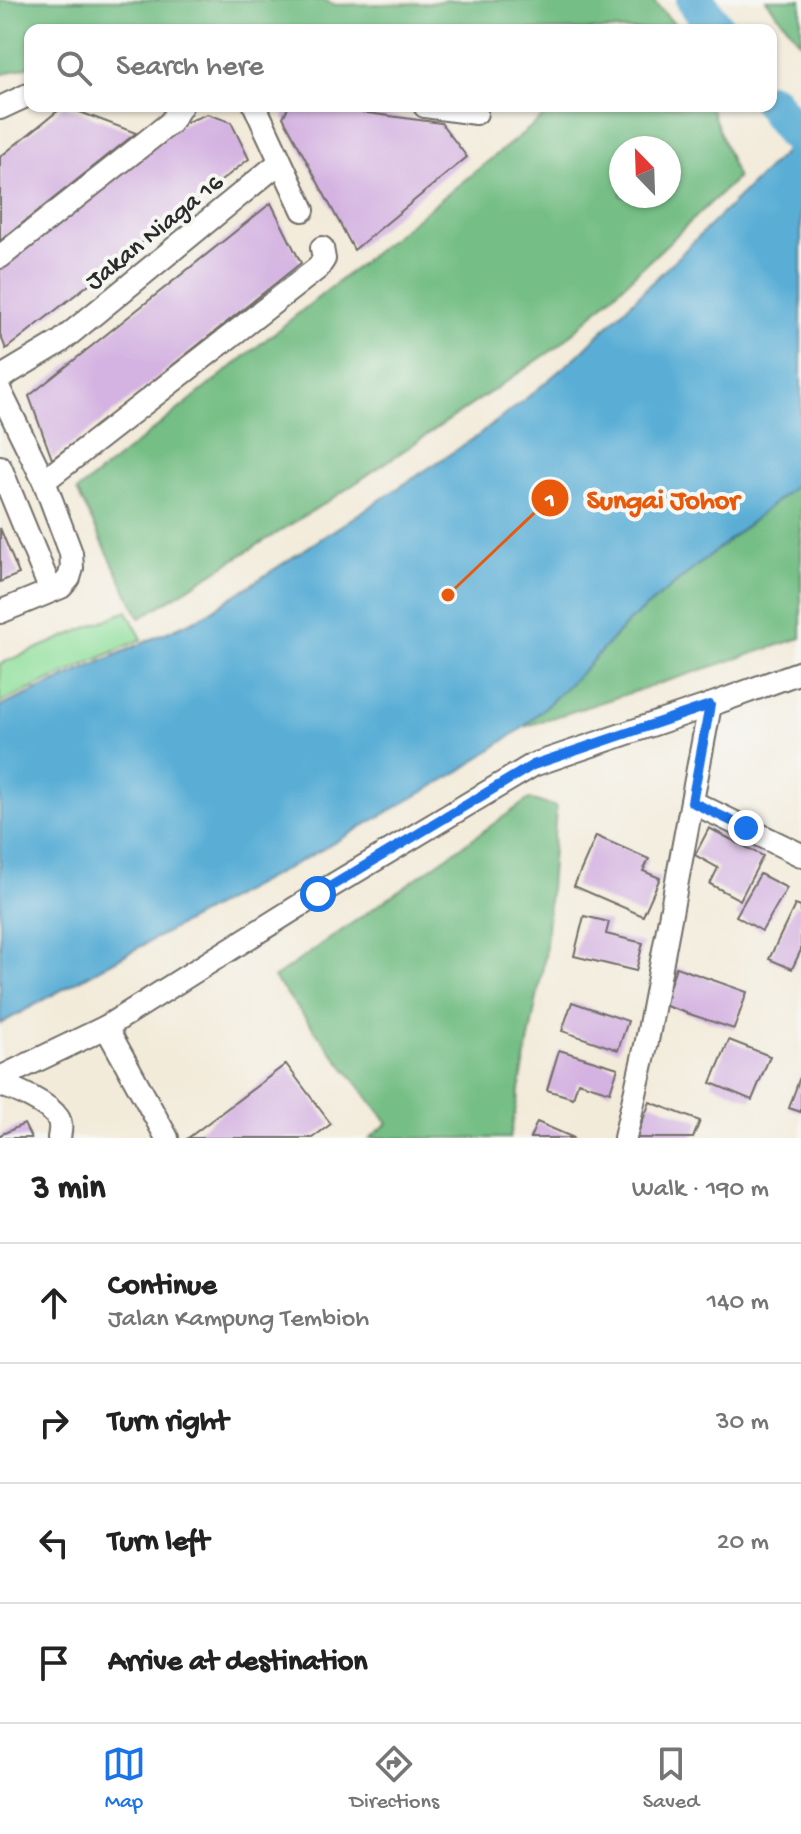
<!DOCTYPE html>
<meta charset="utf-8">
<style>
:root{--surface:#fff;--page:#f6f6f6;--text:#222;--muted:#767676;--line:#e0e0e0;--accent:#1a73e8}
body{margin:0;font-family:"Gochi Hand",sans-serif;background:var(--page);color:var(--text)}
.compass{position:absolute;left:609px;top:136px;width:72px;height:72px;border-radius:50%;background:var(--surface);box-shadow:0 2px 6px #0004;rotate:337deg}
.stop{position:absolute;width:24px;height:24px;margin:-18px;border:6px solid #1a73e8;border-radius:50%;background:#fff}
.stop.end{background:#1a73e8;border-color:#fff;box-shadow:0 2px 8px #0008}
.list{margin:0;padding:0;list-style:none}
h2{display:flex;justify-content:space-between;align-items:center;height:104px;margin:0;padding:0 32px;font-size:34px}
h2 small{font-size:26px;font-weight:400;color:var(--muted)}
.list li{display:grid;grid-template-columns:52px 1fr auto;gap:24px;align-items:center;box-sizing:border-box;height:120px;padding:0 32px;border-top:2px solid var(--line)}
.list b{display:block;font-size:30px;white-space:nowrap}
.list p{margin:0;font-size:26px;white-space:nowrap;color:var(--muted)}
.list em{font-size:26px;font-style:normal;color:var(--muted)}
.icon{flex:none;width:44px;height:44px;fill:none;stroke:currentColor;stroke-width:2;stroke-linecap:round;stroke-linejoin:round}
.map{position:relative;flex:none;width:801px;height:1138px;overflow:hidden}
.search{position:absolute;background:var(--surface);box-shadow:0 2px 6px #0004;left:24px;right:24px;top:24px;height:88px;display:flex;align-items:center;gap:20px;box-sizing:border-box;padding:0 28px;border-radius:16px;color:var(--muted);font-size:30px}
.sheet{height:584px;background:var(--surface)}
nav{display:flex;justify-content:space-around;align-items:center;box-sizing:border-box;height:112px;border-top:2px solid var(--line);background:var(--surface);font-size:22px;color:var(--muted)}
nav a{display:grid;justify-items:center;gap:4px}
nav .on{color:var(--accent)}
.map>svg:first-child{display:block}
</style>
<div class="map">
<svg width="801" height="1138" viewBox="0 0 801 1138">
<rect width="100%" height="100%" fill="#f6f6f2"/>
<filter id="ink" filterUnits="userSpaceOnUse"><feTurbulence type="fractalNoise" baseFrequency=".0125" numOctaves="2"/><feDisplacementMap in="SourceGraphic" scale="16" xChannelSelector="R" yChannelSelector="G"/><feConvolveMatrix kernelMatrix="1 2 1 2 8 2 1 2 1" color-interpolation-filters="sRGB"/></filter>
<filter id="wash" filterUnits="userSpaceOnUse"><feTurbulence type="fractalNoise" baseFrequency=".006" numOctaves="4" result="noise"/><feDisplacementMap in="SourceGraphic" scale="32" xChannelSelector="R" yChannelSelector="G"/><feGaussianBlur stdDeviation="1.8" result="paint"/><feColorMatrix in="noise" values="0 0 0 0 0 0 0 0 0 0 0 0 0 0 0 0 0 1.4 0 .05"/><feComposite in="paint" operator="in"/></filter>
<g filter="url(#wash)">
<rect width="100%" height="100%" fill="#f3ebda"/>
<path fill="#92e09e" stroke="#5e8664" stroke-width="2" d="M127 611 142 639 0 703V664Z"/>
<g fill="#75be85" stroke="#507458" stroke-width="2" fill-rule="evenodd">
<path d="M0 0H323L336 5 430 3 445 0H652L680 30H30V66L0 75Z"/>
<path d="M766 0H801V43Z"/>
<path d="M557 106H710L737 178 560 345 338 495 140 618 77 491ZM669 148V196H621V148Z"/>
<path d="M801 481V638L524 727 572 681 628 622Z"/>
<path d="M529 799 556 807 545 956 510 1138H370L388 1123 274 978Z"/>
</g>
<path fill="#5aaed6" stroke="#426c80" stroke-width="2" d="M801 136V481L628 622 580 674 524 727 460 771 321 850 152 940 0 1024V707L203 616 479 435 533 393 578 355Z"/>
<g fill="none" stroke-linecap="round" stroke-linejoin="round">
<g stroke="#5aaed6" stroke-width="38">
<path d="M695 0 717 30"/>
<path d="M771 102 801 142"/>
</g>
</g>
<g id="blocks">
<g fill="#d4b2e1">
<path d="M64 106 136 133 0 241V157Z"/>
<path d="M289 106H316L441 123 467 157 354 250 283 117Z"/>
<path d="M207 114 231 122 249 159 6 349 0 334V267L182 124Z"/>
<path d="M271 203 301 263 100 423 52 459 29 396Z"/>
<path d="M0 528 19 574 0 582Z"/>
<path d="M709 828 763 856 740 900 710 884 718 868 695 855Z"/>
<path d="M596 836 649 859 643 871 660 878 643 916 574 886Z"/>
<path d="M760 874 787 888 762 931 736 916Z"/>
<path d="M795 905 801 907V950L792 969 769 959Z"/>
<path d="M584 916 609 922 606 934 643 943 636 971 574 956Z"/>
<path d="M676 967 747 992 734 1029 663 1005Z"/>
<path d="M572 1002 628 1021 618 1050 562 1031Z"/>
<path d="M729 1040 770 1056 752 1100 711 1083Z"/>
<path d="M559 1050 618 1068 610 1092 578 1082 573 1098 547 1090Z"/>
<path d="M286 1064 331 1124 312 1138H188Z"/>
<path d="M801 1074V1112L789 1108Z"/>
<path d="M650 1102 700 1121 693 1138H636Z"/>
<path d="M537 1122 574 1138H530Z"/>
<path d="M24 1124 31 1138H0V1135Z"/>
</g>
</g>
</g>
<g filter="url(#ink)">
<use href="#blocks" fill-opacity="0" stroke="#716e68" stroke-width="2"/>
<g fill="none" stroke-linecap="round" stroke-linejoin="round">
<defs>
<g id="minor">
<path d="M255 106 303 210"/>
<path d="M425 106 476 113"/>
<path d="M0 108 30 94"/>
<path d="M0 257 170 123 181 106"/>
<path d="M0 378 60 342 280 162"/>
<path d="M0 391 44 481 71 553 72 568 69 578 61 587 0 612"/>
<path d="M0 467 51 591"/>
<path d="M44 481 318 268 324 259 322 248"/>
<path d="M692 802 801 855"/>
<path d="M106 1027 167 1138"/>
<path d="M0 1078 106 1027 318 894 533 765 710 705 801 672"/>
<path d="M0 1085C16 1089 49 1104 58 1118 62 1125 60 1131 59 1138"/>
<path d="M625 1138 647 1041 710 705"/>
</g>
</defs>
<use href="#minor" stroke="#716e68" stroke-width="26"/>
<use href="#minor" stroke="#fff" stroke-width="22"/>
</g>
</g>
<g fill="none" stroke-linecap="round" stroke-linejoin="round" filter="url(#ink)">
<path stroke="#1a73e8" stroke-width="10" d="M318 894 533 765 710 705 692 802 746 828"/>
</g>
<g text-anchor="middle" stroke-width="8" stroke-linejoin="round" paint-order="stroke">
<g font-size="26" fill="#2b2b2b" stroke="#f6f6f2">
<text transform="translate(153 230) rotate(-39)" y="9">Jakan Niaga 16</text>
</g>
</g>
<path fill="none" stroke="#e8590c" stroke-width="3" d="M448 595L550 498"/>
<g fill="#e8590c" stroke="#f6f6f2" stroke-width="3">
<circle cx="448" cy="595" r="8"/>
<circle cx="550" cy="498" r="20"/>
</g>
<g font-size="24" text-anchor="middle" font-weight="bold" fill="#fff">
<text x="550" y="506">1</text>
</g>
<g font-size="28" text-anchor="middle" font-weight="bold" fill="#e8590c" stroke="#f6f6f2" stroke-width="8" stroke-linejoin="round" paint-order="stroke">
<text x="663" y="508">Sungai Johor</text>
</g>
</svg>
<svg class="compass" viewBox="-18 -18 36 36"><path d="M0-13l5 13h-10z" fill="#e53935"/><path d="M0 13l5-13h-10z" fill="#767676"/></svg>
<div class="stop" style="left:318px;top:894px"></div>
<div class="stop end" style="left:746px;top:828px"></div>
<div class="search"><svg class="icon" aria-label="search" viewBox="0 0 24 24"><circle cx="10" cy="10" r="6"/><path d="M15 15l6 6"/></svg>Search here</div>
</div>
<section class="sheet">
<h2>3 min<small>Walk · 190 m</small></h2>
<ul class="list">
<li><svg class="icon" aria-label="ahead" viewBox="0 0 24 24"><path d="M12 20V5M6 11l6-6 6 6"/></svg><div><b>Continue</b><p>Jalan Kampung Tembioh</p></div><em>140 m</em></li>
<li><svg class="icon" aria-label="right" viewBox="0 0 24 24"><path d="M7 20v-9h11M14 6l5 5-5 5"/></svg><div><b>Turn right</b></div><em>30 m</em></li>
<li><svg class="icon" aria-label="left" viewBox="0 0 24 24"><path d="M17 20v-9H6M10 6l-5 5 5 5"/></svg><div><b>Turn left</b></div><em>20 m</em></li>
<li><svg class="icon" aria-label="arrive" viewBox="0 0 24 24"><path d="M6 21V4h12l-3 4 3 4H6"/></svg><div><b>Arrive at destination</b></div></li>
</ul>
</section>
<nav>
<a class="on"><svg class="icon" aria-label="map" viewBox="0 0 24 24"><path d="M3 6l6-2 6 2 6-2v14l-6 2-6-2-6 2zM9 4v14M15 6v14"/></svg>Map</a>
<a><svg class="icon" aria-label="directions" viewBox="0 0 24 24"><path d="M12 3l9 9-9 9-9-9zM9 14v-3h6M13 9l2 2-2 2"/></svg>Directions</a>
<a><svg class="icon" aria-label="saved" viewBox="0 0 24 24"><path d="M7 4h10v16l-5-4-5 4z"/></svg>Saved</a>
</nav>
